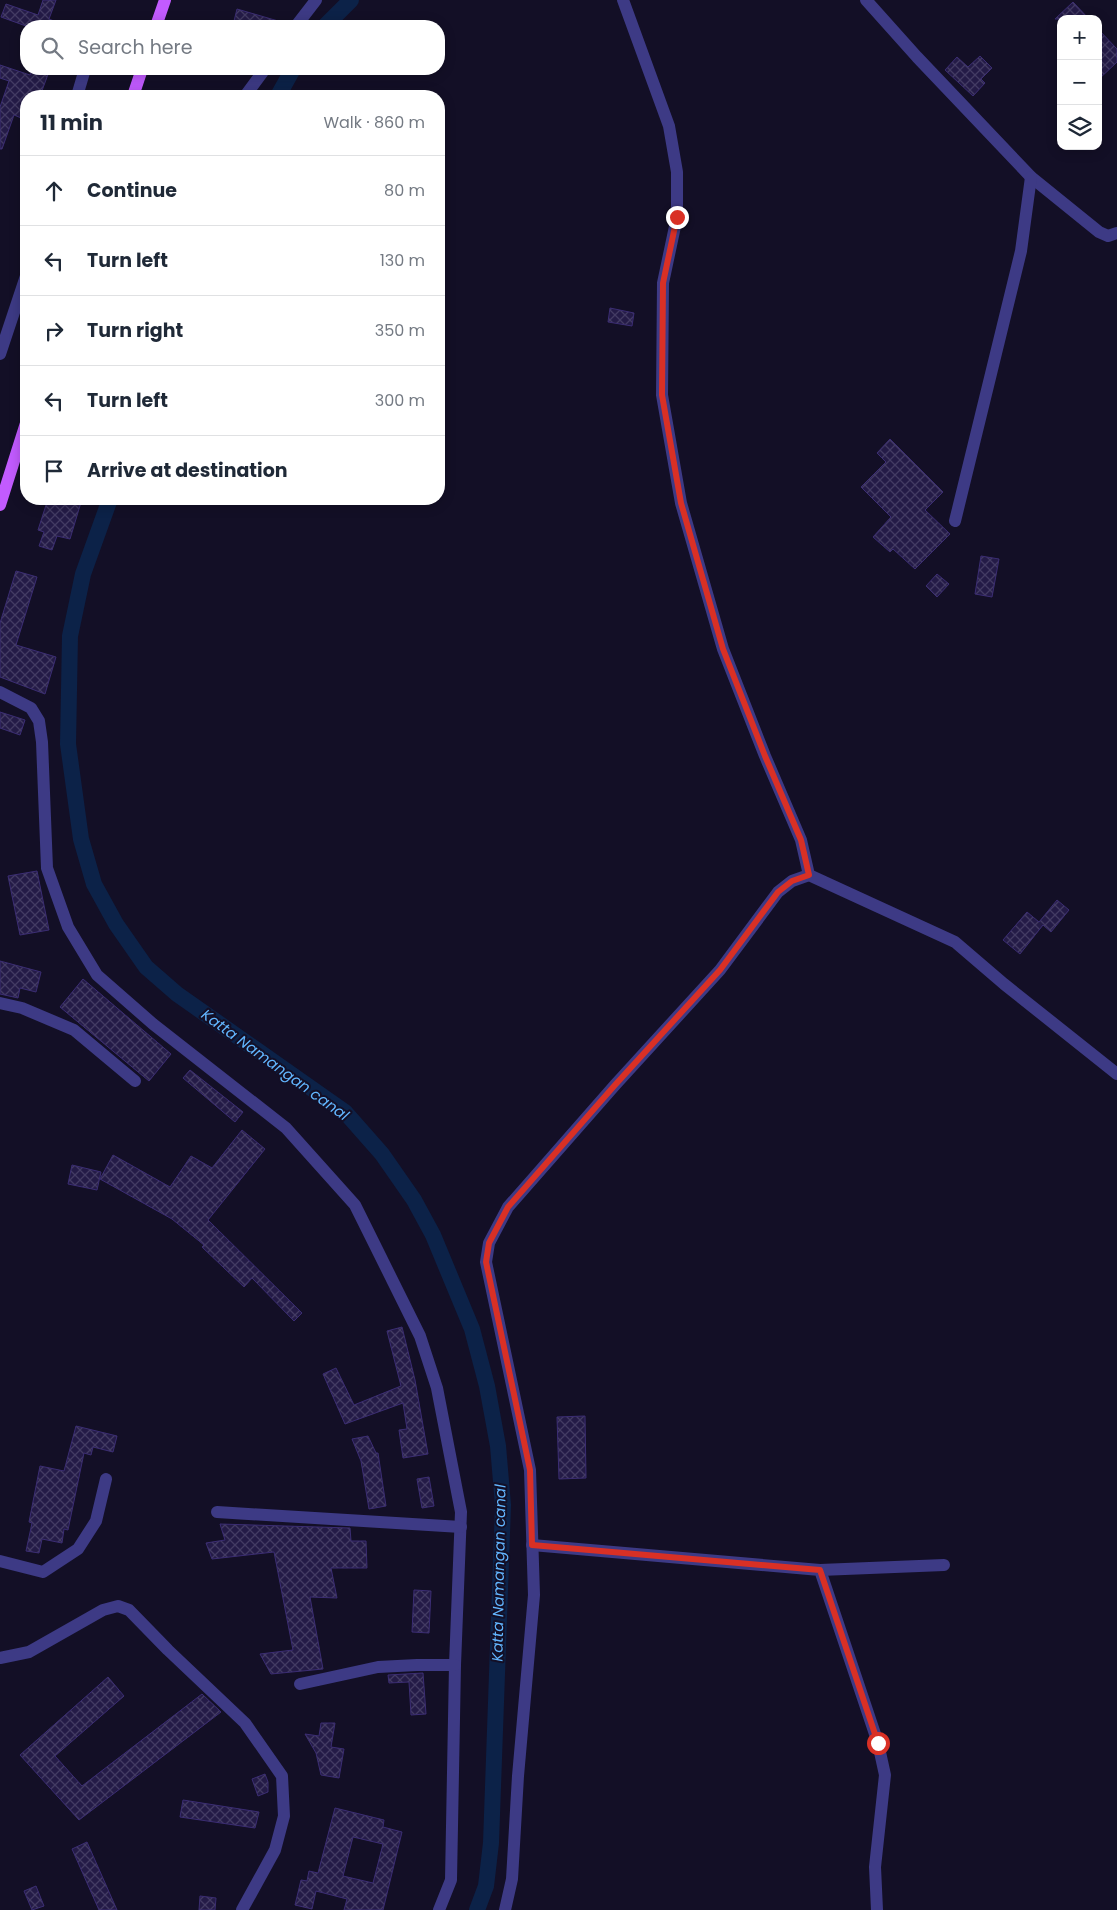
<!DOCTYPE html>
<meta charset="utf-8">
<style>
:root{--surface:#fff;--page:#f6f6f7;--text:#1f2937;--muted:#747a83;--line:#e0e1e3}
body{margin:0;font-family:Poppins,sans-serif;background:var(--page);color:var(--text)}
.controls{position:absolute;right:15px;top:15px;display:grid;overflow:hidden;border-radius:10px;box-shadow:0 2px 12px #0003}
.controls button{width:45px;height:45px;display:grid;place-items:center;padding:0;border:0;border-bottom:1px solid var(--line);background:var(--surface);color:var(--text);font:25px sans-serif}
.stop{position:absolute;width:15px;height:15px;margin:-11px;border:4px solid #d93025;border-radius:50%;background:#fff}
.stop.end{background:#d93025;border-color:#fff;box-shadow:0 1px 5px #0008}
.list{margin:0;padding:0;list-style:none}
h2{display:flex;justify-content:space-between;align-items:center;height:65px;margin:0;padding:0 20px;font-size:21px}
h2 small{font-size:16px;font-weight:400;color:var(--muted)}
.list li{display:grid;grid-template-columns:32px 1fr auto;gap:15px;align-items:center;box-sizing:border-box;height:70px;padding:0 20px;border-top:1px solid var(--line)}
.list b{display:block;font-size:19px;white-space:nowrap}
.list em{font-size:16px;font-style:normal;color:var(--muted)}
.icon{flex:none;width:28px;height:28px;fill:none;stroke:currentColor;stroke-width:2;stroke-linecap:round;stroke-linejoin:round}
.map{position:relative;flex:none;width:1117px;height:1910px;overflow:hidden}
.search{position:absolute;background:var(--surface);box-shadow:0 2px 12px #0003;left:20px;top:20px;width:425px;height:55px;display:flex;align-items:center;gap:12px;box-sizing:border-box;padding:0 18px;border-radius:20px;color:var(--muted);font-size:19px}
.panel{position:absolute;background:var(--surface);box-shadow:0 2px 12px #0003;left:20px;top:90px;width:425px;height:415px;border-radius:20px}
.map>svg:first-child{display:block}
</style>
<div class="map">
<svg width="1117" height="1910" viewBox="0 0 1117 1910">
<defs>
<pattern id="building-cross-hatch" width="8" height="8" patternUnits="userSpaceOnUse" patternTransform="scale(1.25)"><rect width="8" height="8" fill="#241b47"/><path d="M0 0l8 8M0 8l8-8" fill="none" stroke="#433b63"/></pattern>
</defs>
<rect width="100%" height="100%" fill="#130f26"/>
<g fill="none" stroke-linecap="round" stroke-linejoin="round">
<g stroke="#0c2248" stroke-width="16">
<path d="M325 26 351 0"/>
<path d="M278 96 293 69"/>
<path d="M110 499 83 574 70 636 68 744 81 839 94 884 116 924 146 967 177 994 345 1112 382 1154 414 1200 433 1235 472 1329 487 1386 498 1446 503 1505 491 1843 486 1886 477 1910"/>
</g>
</g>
<g fill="url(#building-cross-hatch)" stroke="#3b2d73" fill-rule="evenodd">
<path d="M43 0H56L49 19 64 25 63 26H26L1 17 6 4 38 15Z"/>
<path d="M1073 2 1089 19H1055Z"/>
<path d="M237 9 285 23 284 26H251L234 21Z"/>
<path d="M1098 29 1117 49V62L1098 80Z"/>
<path d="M980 56 992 68 981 79 985 83 973 96 945 70 957 57 968 67Z"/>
<path d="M0 65 30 75 33 69H50L40 96H26V120L14 115 2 149H0V107L9 81 0 78Z"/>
<path d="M610 308 634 313 632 326 608 322Z"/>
<path d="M890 439 943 492 925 510 950 534 915 569 893 549 890 552 873 537 891 517 861 487 886 462 877 453Z"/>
<path d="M48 499H82L70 539 57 536 52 550 39 546 44 532 38 530Z"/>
<path d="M981 556 999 559 992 597 975 594Z"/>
<path d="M16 571 37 577 16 645 56 657 45 694 0 677V623Z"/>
<path d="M937 574 949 584 937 597 926 586Z"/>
<path d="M0 712 25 720 20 735 0 728Z"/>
<path d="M37 871 49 930 20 935 8 876Z"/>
<path d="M1057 900 1069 910 1051 932 1043 925 1020 954 1003 940 1027 912 1039 922Z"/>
<path d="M0 961 41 972 36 992 20 988 18 998 0 994Z"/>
<path d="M83 979 171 1054 149 1081 60 1007Z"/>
<path d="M190 1070 243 1112 235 1122 183 1078Z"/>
<path d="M242 1130 265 1149 208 1220 302 1313 294 1321 252 1278 244 1287 202 1247 204 1245 172 1219 100 1179 113 1155 170 1187 191 1156 212 1168Z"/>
<path d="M72 1165 101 1172 97 1190 68 1184Z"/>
<path d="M402 1327 415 1380 428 1454 403 1458 399 1430 407 1429 403 1403 345 1424 323 1374 336 1368 354 1405 401 1386 387 1331Z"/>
<path d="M585 1416 586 1478 559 1479 557 1417Z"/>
<path d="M76 1426 117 1436 113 1452 93 1447 91 1455 84 1453 68 1530 64 1529 62 1543 42 1539 39 1553 26 1551 32 1523 29 1522 40 1466 64 1471Z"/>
<path d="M368 1436 376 1453H378L386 1506 369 1509 361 1461 352 1439Z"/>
<path d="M429 1477 434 1506 422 1508 417 1479Z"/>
<path d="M220 1524 350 1528 351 1541H366L367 1568H331L337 1598 310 1597 323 1669 271 1674 260 1654 293 1650 274 1552 212 1559 206 1543 225 1540Z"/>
<path d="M414 1590 431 1591 429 1633 412 1632Z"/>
<path d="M423 1673 426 1714 411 1715 409 1682 389 1683 388 1675Z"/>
<path d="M108 1677 124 1696 55 1756 82 1786 202 1694 221 1712 79 1820 20 1755Z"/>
<path d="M321 1723H335L331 1747 344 1749 339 1778 321 1775 316 1753 305 1734 319 1736Z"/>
<path d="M265 1774 268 1782V1792L258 1796 252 1779Z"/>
<path d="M183 1800 259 1812 255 1828 180 1817Z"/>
<path d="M335 1808 384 1820 383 1827 402 1832 383 1910H344L347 1899 316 1891 312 1909 295 1905 301 1880 307 1881 309 1871 318 1873ZM353 1837 383 1844 373 1883 343 1876Z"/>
<path d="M87 1842 117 1910H99L72 1849Z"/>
<path d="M36 1886 44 1906 32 1910 24 1891Z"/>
<path d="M200 1896 216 1898 215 1910H199Z"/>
</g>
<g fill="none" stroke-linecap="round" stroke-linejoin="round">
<g stroke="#3d3a85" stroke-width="12">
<path d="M623 0 669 126 677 172V217L663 283 662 395 681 503 723 649 765 756 801 840 809 875"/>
<path d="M866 0 917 57 1031 177 1099 232 1108 236 1117 233"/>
<path d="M296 26 316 0"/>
<path d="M77 96 85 69"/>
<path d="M245 96 265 69"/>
<path d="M0 354 26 276"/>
<path d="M955 521 1021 251 1031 177"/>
<path d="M0 692 31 708 39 721 42 742 47 868 68 927 97 975 153 1024 286 1128 355 1205 420 1336 437 1388 461 1512 455 1665 451 1880 439 1910"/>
<path d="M0 1003 22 1008 74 1030 135 1081"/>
<path d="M217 1512 461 1527"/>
<path d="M532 1545 820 1570 878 1743 885 1775 875 1867 877 1910"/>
<path d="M0 1561 43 1572 78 1549 96 1521 106 1479"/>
<path d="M820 1570 944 1565"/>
<path d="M0 1658 29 1652 103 1610 118 1606 129 1610 168 1650 245 1723 282 1776 284 1816 275 1850 242 1910"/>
<path d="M300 1684 378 1667 417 1665H455"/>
<path d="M505 1910 512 1879 518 1776 534 1595 530 1470 486 1262 489 1243 508 1207 615 1085 720 970 778 892 792 881 809 875 955 942 1004 984 1117 1074"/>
</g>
<g stroke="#c25bff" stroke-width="12">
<path d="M156 26 165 0"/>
<path d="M133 96 142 69"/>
<path d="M0 505 26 423"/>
</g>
</g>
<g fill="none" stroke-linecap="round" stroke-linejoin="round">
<path stroke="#d93025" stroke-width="6" d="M677 217 663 283 662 395 681 503 723 649 765 756 801 840 809 875 792 881 778 892 720 970 615 1085 508 1207 489 1243 486 1262 530 1470 532 1545 820 1570 878 1743"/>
</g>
<g text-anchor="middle" stroke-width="4" stroke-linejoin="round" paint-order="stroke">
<g font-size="15" font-style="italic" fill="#62b6ff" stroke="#130f26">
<text transform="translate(275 1065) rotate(36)" y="5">Katta Namangan canal</text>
<text transform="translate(499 1573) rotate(-89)" y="5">Katta Namangan canal</text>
</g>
</g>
</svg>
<div class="controls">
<button>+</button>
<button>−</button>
<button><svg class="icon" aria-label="layers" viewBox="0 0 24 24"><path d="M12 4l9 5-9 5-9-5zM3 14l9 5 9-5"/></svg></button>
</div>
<div class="stop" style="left:878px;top:1743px"></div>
<div class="stop end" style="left:677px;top:217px"></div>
<div class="search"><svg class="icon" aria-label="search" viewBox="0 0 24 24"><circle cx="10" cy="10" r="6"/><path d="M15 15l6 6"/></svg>Search here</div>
<section class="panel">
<h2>11 min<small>Walk · 860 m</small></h2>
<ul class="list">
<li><svg class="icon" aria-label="ahead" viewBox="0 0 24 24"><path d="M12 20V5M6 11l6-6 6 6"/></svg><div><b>Continue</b></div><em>80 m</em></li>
<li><svg class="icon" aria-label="left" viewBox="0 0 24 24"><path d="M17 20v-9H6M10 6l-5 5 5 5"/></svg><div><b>Turn left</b></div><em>130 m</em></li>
<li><svg class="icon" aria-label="right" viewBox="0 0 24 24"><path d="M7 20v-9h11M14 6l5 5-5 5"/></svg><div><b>Turn right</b></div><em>350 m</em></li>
<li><svg class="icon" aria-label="left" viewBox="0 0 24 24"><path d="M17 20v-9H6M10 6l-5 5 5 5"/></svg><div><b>Turn left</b></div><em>300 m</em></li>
<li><svg class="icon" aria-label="arrive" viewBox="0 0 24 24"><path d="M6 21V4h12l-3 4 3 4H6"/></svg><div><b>Arrive at destination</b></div></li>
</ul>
</section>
</div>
